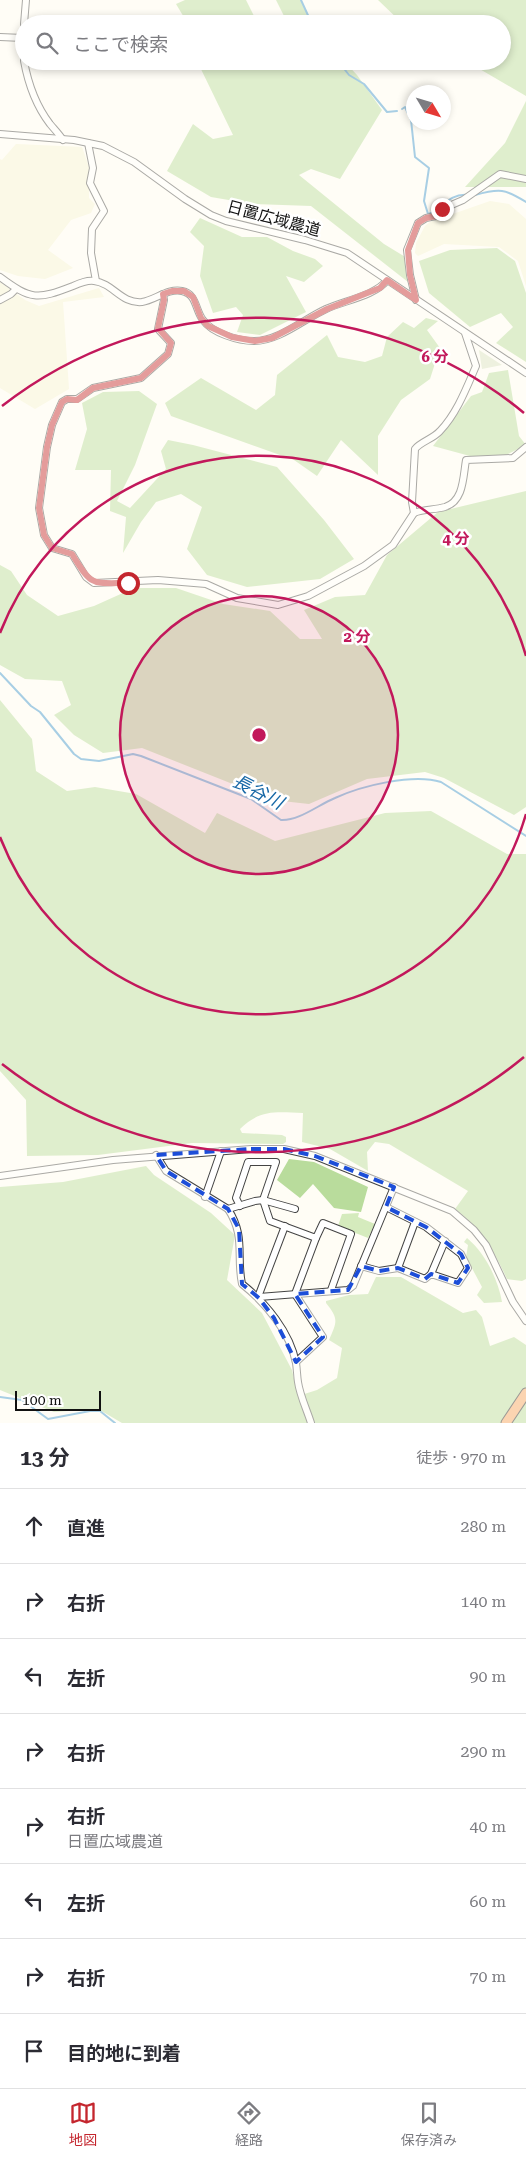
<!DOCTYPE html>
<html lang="ja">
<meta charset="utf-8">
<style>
:root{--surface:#fff;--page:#f7f7f7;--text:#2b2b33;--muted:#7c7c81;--line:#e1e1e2;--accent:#c4262e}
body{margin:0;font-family:"Roboto Serif","Noto Sans JP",serif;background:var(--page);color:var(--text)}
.compass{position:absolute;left:406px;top:85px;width:45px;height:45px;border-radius:50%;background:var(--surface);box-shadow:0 2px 8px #0003;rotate:128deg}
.scale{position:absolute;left:15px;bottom:12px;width:86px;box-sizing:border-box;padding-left:5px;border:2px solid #111;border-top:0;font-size:14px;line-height:18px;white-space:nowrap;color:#111;-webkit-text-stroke:4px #fff;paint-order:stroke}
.stop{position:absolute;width:15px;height:15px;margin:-11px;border:4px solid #c4262e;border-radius:50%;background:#fff}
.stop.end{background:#c4262e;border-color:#fff;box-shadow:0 1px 5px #0008}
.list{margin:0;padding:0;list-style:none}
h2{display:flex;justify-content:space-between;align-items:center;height:65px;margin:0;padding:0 20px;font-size:21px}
h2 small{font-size:16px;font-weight:400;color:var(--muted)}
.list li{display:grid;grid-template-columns:32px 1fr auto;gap:15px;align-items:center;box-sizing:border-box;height:75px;padding:0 20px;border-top:1px solid var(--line)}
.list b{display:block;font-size:19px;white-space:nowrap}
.list p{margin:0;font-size:16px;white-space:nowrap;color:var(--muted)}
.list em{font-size:16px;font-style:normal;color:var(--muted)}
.icon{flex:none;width:28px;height:28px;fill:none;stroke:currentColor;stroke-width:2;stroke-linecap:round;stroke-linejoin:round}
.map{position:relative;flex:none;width:526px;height:1423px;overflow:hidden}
.search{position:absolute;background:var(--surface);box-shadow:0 2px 8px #0003;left:15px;right:15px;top:15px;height:55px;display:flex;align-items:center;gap:12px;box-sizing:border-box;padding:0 18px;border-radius:28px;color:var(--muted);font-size:19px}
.sheet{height:665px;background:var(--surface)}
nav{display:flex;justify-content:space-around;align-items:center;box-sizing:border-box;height:70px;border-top:1px solid var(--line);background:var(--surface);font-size:14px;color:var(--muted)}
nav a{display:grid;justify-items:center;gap:2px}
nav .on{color:var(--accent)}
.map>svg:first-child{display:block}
</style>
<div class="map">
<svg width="526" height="1423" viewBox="0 0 526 1423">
<rect width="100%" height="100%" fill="#fffdf5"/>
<g fill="#f6f3d4">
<path d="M16 144 82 147 89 167V198L95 204 91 213 71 220 48 250 73 268 45 279 18 276 0 270V159L2 160Z"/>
<path d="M490 201 509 204 526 219V286L518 261 499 247 444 244 418 256 415 253 416 243 425 226 430 222Z"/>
<path d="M0 282 25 300 39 306 99 288 104 297 63 302 69 389 35 409 0 388Z"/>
</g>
<path fill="#d5ebbd" d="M359 1213 358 1217 375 1224 368 1238 338 1226 342 1214Z"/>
<g fill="#b9dc9c">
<path d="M185 0H246L258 24H188L176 4Z"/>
<path d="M276 0H301L313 24H288Z"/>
<path d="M378 0H526V96L466 61H502V24H403Z"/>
<path d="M197 61H344L357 75 382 110 340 179 311 169 299 175 384 244 407 258 408 282 311 206 252 204 211 197 167 171 193 124 213 139 233 135Z"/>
<path d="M526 101V187H465L505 143Z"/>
<path d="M200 218 242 237H267L293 251 315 259 323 266 304 282 286 276 306 312 260 335 237 332 243 315 236 307 213 313 200 276 204 246 190 232Z"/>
<path d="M497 248 515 261 526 293V362L496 343 513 327 501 313 470 327 429 293 419 261 450 250Z"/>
<path d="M426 318 438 321 427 330 440 348 430 379 401 400 378 436V475L341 440 317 476 294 460 171 416 165 403 201 378 256 410 275 395 277 375 327 335 338 357 365 362 382 356 387 337 403 322 414 328Z"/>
<path d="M508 370 519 436 526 445 492 462 433 446 471 396 482 392 489 373Z"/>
<path d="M139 391 157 404 135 465 117 501 130 508 166 469 161 451 168 440 193 445 277 467 324 520 354 559 320 579 247 587 207 575 187 549 202 507 181 494 156 502 141 522 123 553 126 517 110 511 111 470H75L87 429 82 403 103 392Z"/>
<path d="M526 491V807L514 815 444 778 425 772 367 779 309 804 273 800 142 748 103 753 74 735 54 715 71 705 62 681 25 679 0 665V565L11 571 27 595 58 616 94 606 134 588H176L223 604 270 611 300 639H322L304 610 335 597 365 595 387 555 438 512Z"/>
<path d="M0 700 32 739 36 771 67 791 95 787 136 794 205 833 217 813 275 841 385 813 431 811 507 854H526V1279L522 1281 507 1279C493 1249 482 1229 455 1209L468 1191 389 1144 375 1142 367 1152 368 1171 330 1149 302 1142 303 1113C276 1112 260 1109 240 1129L242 1133 282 1135 286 1137V1142L283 1144 192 1143 98 1155 27 1156 26 1100 0 1071Z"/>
<path d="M289 1159 314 1162 368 1187 361 1212 334 1208 313 1184 300 1198 277 1180Z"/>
<path d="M146 1166 154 1175 211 1213 235 1235 227 1280 262 1313 292 1370 298 1396 317 1390 337 1378 342 1348 329 1340C337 1322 339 1319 326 1303V1301L349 1295 368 1294 376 1277H401L463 1313 476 1310 482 1317 490 1346 514 1337 526 1345V1423H122L98 1409 54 1412 0 1390V1187L63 1182Z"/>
<path d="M467 1238C485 1253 498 1279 502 1302L484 1303 477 1295 482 1287 466 1257 468 1245 464 1242Z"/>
</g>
<path fill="#d9e3c4" d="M479 350 502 365 482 369Z"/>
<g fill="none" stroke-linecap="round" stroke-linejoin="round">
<g stroke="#3f96cf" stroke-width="2">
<path d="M301 0 312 24"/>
<path d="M338 61 349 75 364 84 387 112 397 111"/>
<path d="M402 109 405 107 411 120 415 157 429 168 424 201 428 214C442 211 447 193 468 195"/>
<path d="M475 195C500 188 505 189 526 202"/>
<path d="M0 673 31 706 40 712 74 754 81 759 99 761 133 754 141 756 251 799 281 820C299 821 318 805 335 798 361 786 413 773 441 782L526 836"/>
<path d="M0 1397 22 1400 48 1419 90 1411H100L115 1423"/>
</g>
<defs>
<g id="minor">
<path d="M24 24 26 0"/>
<path d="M24 30V57"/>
<path d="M0 37 23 38"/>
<path d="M24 61C28 83 37 107 50 124 55 130 59 134 63 140"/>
<path d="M0 134 74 140 103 146 134 162 185 199 211 215 226 221 305 240 347 253 526 373"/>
<path d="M88 143 93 168 90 183 104 211 92 229 91 253 96 281"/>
<path d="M0 277C31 300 37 300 73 286 80 283 87 280 94 281 113 283 121 304 142 302 155 300 168 288 182 291 197 294 195 310 203 320 212 333 238 341 254 341 279 341 304 319 326 309 343 301 377 295 387 280"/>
<path d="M163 294 164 300 158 329 171 343 168 354 141 378 93 388 77 399H67L62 402 52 425 47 447 39 508 44 535 52 548 72 554 86 577 94 583 158 580 206 584 237 598 278 605 308 596 364 566 393 545 414 513 412 502 415 449C420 442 433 439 440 431 457 413 466 389 476 366L465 333"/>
<path d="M0 300 11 294 16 289"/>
<path d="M416 300 410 275 407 250 418 223 426 218 436 216 442 209 463 200 500 174 526 179"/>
<path d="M414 513C424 509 434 510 445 507 464 501 463 477 466 460L513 458 526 447"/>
<path d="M156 1155 166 1171 228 1209C246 1237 236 1255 242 1284 266 1303 290 1332 296 1363 297 1369 297 1376 298 1382 300 1396 307 1410 311 1423"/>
<path d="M0 1176 113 1160 251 1149H284L315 1156 452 1211 474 1230 486 1245 513 1302 526 1321"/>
<path d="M205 1197 221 1151"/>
<path d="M240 1206 236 1198 248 1162H276L263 1200 295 1209"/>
<path d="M228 1209 255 1201 263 1200 270 1221 316 1238 323 1223 351 1234 331 1290"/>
<path d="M361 1266 379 1271 398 1268 425 1279 431 1274 458 1283 468 1268 461 1254 426 1227 386 1207"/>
<path d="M398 1268 415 1222"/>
<path d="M431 1274 445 1241"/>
<path d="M258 1297 285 1226"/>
<path d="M259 1297 348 1290 353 1286 394 1187"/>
<path d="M296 1362 323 1337 295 1294 316 1238"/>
</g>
<path id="highway" d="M506 1423 526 1393"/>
</defs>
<use href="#minor" stroke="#444" stroke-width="8"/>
<use href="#highway" stroke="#222" stroke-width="11"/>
<use href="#minor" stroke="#fff" stroke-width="6"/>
<use href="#highway" stroke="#f5a25d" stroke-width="9"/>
</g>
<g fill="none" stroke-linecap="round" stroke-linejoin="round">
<path stroke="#c4262e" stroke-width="6" d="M128 583C91 583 92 587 72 554L52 548 44 535 39 508 47 447 52 425 62 402 67 399 77 400 93 388 141 378 168 354 171 343 158 328 164 300 163 294 172 291H184L193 297 201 318 208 326 232 337 255 341 272 338 327 309 380 288 387 280 416 300 410 275 408 250 418 223 426 218 436 216 442 209"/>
</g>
<path d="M0 0H526V1423H0ZM251 1149H284L315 1156 394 1187 386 1207 426 1227 461 1254 468 1268 458 1283 431 1274 425 1279 398 1268 379 1271 361 1266 348 1290 295 1294 323 1337 296 1362 274 1318 259 1298 242 1284 239 1229 228 1209 166 1171 156 1155Z" fill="#fffdf5" fill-opacity=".55" fill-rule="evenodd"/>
<path fill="none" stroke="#1d4ed8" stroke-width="4" stroke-dasharray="10 6" stroke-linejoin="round" d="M251 1149H284L315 1156 394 1187 386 1207 426 1227 461 1254 468 1268 458 1283 431 1274 425 1279 398 1268 379 1271 361 1266 348 1290 295 1294 323 1337 296 1362 274 1318 259 1298 242 1284 239 1229 228 1209 166 1171 156 1155Z"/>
<circle cx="259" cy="735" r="139" fill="#c2185b" fill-opacity=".12"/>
<g fill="none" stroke="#c2185b" stroke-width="2.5">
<circle cx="259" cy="735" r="139"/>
<path d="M526 814A278 278 0 0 1 0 837M0 633A278 278 0 0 1 526 656"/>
<path d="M524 1057A417 417 0 0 1 2 1064M2 406A417 417 0 0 1 524 413"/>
</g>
<g text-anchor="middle" stroke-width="5" stroke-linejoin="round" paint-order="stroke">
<g font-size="16" fill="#111" stroke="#fff">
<text transform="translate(274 218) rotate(15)" y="6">日置広域農道</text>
</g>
<g font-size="18" font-style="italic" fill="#1768a6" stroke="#fff">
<text transform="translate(258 792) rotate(27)" y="6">長谷川</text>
</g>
</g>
<circle cx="259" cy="735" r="8" fill="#c2185b" stroke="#fff" stroke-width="2.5"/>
<g font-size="15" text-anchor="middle" font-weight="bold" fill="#c2185b" stroke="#fff" stroke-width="5" stroke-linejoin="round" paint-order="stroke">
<text x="435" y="362">6 分</text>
<text x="456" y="544">4 分</text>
<text x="357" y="642">2 分</text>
</g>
</svg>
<svg class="compass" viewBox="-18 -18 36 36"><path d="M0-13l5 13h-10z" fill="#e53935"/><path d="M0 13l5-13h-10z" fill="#7c7c81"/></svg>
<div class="scale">100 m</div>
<div class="stop" style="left:128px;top:583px"></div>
<div class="stop end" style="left:442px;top:209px"></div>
<div class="search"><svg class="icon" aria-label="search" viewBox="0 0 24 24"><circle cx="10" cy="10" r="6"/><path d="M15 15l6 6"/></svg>ここで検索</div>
</div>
<section class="sheet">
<h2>13 分<small>徒歩 · 970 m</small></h2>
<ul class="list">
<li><svg class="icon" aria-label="ahead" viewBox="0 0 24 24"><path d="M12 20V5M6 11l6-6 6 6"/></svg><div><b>直進</b></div><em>280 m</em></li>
<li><svg class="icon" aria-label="right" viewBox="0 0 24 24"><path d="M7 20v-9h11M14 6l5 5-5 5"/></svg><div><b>右折</b></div><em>140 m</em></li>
<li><svg class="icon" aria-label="left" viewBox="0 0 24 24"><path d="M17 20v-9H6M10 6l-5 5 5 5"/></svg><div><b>左折</b></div><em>90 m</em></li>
<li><svg class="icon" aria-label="right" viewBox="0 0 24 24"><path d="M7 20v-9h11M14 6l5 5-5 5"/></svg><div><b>右折</b></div><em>290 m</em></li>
<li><svg class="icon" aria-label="right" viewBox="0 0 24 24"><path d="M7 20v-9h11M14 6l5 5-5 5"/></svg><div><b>右折</b><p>日置広域農道</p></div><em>40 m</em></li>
<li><svg class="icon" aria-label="left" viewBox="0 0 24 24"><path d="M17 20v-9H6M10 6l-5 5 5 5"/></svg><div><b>左折</b></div><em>60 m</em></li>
<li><svg class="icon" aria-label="right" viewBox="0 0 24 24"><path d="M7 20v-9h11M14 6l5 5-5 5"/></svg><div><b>右折</b></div><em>70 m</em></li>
<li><svg class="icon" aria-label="arrive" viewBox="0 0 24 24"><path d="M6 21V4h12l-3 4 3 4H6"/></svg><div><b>目的地に到着</b></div></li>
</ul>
</section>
<nav>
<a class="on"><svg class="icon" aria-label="map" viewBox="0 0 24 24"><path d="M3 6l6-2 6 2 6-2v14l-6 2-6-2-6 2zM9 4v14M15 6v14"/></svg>地図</a>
<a><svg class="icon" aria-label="directions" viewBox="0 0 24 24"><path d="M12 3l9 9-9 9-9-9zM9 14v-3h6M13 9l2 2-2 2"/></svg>経路</a>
<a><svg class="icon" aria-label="saved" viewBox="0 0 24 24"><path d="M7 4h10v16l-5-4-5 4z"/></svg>保存済み</a>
</nav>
